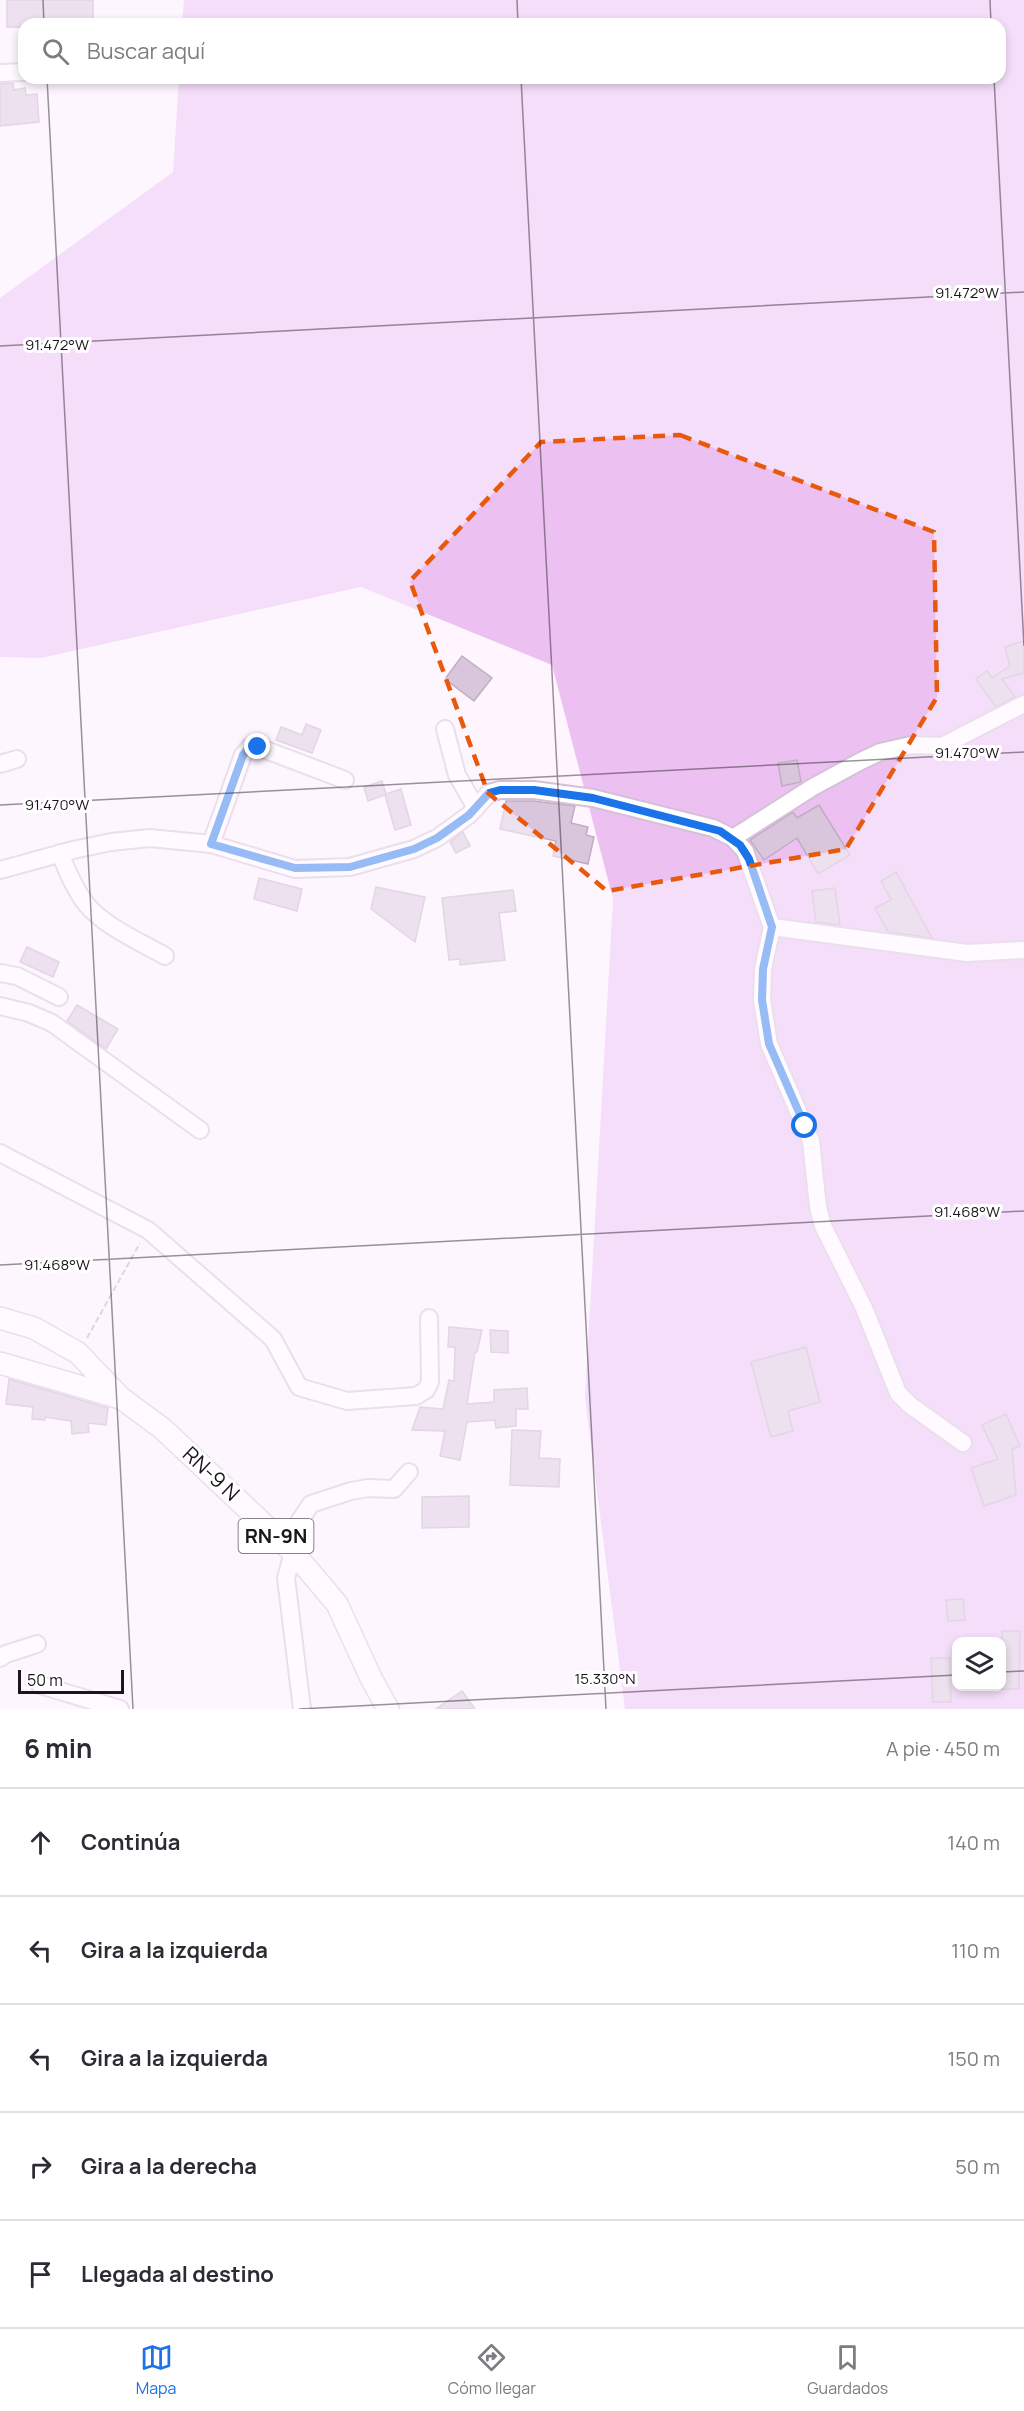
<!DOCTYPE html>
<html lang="es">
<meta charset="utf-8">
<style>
:root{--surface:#fff;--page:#f2f2f3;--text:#2b2b33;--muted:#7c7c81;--line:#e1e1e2;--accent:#1a73e8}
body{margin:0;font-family:Manrope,sans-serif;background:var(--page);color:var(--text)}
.controls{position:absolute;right:18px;bottom:18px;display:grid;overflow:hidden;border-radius:12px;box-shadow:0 3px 9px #0003}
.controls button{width:54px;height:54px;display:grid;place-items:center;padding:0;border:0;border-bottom:2px solid var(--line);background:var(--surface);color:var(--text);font:30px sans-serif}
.scale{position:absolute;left:18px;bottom:15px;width:106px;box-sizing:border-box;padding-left:6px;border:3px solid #1c151d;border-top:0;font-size:16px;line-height:21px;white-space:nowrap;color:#1c151d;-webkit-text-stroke:4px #fff;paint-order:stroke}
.stop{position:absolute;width:18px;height:18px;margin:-14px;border:4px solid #1a73e8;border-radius:50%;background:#fff}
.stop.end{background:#1a73e8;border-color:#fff;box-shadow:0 2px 6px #0008}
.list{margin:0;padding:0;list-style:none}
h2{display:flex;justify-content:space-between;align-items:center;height:78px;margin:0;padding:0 24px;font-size:26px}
h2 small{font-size:20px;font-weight:400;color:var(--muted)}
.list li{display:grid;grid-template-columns:39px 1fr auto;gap:18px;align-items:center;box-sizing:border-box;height:108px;padding:0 24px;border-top:2px solid var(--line)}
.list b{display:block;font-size:22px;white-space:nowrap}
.list em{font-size:20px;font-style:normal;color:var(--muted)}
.icon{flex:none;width:33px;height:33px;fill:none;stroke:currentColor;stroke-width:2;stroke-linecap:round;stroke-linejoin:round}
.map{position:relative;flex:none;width:1024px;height:1709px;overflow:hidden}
.search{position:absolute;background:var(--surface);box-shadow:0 3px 9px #0003;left:18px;right:18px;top:18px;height:66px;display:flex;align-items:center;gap:15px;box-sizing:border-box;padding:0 21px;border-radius:18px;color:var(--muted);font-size:22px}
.sheet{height:618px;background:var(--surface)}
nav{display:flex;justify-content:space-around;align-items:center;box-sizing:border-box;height:84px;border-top:2px solid var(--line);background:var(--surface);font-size:16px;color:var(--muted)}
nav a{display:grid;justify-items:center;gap:3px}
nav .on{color:var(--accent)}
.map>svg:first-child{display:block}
</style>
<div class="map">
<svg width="1024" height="1709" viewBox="0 0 1024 1709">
<rect width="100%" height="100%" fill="#fef5ff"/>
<path fill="#ecc1f1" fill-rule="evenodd" d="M184 0H1024V1709H625L585 1398 613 899 552 665 361 587 41 658 0 657V298L173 172 179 78H1000V24H182ZM956 1642H1002V1686H956Z"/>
<g fill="#dac6dc" stroke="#c1adc3" stroke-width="1.5">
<path d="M7 0H93V24H24V27H7Z"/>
<path d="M13 83 14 90 25 88 26 95 37 94 39 122 0 126V84Z"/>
<path d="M1024 641V673L1002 679 1015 697 996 707 976 679 987 671 992 678 1010 666 1005 647Z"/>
<path d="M462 656 492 678 474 701 445 679Z"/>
<path d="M306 724 321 730 312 753 276 740 281 727 302 735Z"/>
<path d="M797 760 801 782 782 786 778 763Z"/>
<path d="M382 781 386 794 401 789 411 825 395 830 385 795 368 801 364 787Z"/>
<path d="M506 801H533L575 806 571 823 588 827 586 835 594 837 588 864 553 856 556 841 500 829Z"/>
<path d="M819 805 850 855 818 874 797 838 764 860 750 840 793 812 797 818Z"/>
<path d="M463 832 470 846 456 853 450 842Z"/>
<path d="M896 872 932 938 888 932 875 908 891 900 881 881Z"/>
<path d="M259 878 302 889 297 911 254 899Z"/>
<path d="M376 887 425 897 415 942 371 909Z"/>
<path d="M835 888 840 925 816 922 812 891Z"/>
<path d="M513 890 516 911 499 913 505 960 460 965V959L449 960 442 898Z"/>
<path d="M27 947 59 962 53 977 20 962Z"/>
<path d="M77 1005 118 1029 106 1049 67 1021Z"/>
<path d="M449 1327 482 1330 477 1352H475L467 1404 494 1402V1390L527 1388 528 1409H516V1426L496 1428 495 1420 467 1422 460 1460 440 1456 445 1431 412 1430 420 1407 443 1409 449 1380 454 1381 455 1347H448Z"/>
<path d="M490 1330 508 1331V1353L491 1352Z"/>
<path d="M806 1347 820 1402 788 1411 793 1431 771 1437 751 1362Z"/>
<path d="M9 1379 108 1408 106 1425 88 1423 89 1432 72 1434 71 1421 45 1417V1420L32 1419 33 1407 6 1404Z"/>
<path d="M1006 1414 1020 1446 1012 1449 1016 1495 984 1506 971 1468 998 1459 982 1425Z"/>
<path d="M512 1430 541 1431 539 1458 560 1459 559 1487 510 1485Z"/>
<path d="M469 1496V1527L422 1528V1497Z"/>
<path d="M963 1599 965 1620 948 1621 946 1600Z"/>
<path d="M1002 1631H1020L1019 1689H1002Z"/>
<path d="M931 1658H950L951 1702H933Z"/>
<path d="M462 1691 475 1709H436Z"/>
</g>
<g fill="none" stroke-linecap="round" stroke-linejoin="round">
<defs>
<g id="minor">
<path d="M0 73 24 72"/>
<path d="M445 729 457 775 476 808"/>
<path d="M0 764 17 759"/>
<path d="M733 838 813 787 861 761 880 752 911 745 942 746 1024 704"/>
<path d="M211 844 243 755 250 747H258L345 780"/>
<path d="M60 853C67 871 74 888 86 904 104 926 140 942 165 956"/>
<path d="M0 870 73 850 111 842 150 838 211 844 295 869 350 867 414 849 437 838 469 815 489 793 500 790H534L593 798 713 828 733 838 745 851 772 927 763 969 762 1000 769 1044 811 1141 818 1207 823 1226 864 1308 898 1393 910 1405 963 1443"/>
<path d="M772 927 967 953 1024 950"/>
<path d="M0 973 17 976 59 997"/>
<path d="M0 1006 29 1013 52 1023 200 1130"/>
<path d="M0 1153 148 1230 273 1339 299 1387 347 1401 416 1396 426 1390 430 1382 429 1318"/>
<path d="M284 1544 311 1504 351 1491 368 1488 394 1489 409 1472"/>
<path d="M293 1552 286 1578 302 1709"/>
<path d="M0 1658 6 1654 37 1644"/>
<path d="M40 1685 120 1709"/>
</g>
<g id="major">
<path d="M0 1318 34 1328 78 1353 121 1398 163 1429 293 1552 337 1604 371 1678 388 1709"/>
<path d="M0 1363 120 1398"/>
</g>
</defs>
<use href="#minor" stroke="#d5c1d7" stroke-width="20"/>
<use href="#major" stroke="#d5c1d7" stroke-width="24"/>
<path stroke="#b9b1ba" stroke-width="2" stroke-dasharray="6 3" stroke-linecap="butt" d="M87 1338 140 1243"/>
<use href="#minor" stroke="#fff" stroke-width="16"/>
<use href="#major" stroke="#fff" stroke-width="21"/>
</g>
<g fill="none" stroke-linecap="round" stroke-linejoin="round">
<path stroke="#1a73e8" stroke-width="8" d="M258 747H250L243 755 211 844 295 868 350 867 414 849 437 838 469 815 489 793 500 790H534L593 798 720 831 740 845 749 859 772 927 763 969 762 1000 769 1044 805 1126"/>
</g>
<path d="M0 0H1024V1709H0ZM680 435 934 532 937 697 846 849 607 891 488 793 410 581 541 442Z" fill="#fef5ff" fill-opacity=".55" fill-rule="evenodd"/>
<path fill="none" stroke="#e8590c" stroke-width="4.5" stroke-dasharray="12 8" stroke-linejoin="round" d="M680 435 934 532 937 697 846 849 607 891 488 793 410 581 541 442Z"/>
<path fill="none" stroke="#1c151d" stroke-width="1.5" stroke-opacity="0.45" d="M43 0 44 24M517 0 518 24M990 0 991 24M47 78 133 1709M521 78 606 1709M994 78 1024 646M0 346 1024 292M0 805 1024 752M0 1265 1024 1211M1002 1672 1024 1671M299 1709 956 1675"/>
<g text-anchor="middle" stroke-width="6" stroke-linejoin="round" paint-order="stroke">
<rect fill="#fff" stroke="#605b61" stroke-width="1.5" x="238.5" y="1519" width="75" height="34" rx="4.5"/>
<g font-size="20" font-weight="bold" fill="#1c151d">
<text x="276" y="1543">RN-9N</text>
</g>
<g font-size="21" fill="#1c151d" stroke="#fff">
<text transform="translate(211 1474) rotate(43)" y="7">RN-9 N</text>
</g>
</g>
<g font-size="15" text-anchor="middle" fill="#1c151d" stroke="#fff" stroke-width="6" stroke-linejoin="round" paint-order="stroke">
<text x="967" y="298">91.472°W</text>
<text x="57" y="350">91.472°W</text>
<text x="967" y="758">91.470°W</text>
<text x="57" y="810">91.470°W</text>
<text x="967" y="1217">91.468°W</text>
<text x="57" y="1270">91.468°W</text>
<text x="605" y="1684">15.330°N</text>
</g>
</svg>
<div class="controls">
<button><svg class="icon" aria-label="layers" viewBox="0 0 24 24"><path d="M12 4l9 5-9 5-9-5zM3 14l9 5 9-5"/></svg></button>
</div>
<div class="scale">50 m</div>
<div class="stop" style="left:805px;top:1126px"></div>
<div class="stop end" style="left:258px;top:747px"></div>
<div class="search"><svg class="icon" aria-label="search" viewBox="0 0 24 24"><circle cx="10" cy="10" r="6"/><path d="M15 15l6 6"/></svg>Buscar aquí</div>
</div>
<section class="sheet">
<h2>6 min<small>A pie · 450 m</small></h2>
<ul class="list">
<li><svg class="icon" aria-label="ahead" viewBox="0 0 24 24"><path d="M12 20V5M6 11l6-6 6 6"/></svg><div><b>Continúa</b></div><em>140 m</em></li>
<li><svg class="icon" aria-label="left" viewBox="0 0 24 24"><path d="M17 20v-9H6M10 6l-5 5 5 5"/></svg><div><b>Gira a la izquierda</b></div><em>110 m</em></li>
<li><svg class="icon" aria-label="left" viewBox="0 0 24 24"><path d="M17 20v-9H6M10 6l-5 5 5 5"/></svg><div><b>Gira a la izquierda</b></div><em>150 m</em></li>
<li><svg class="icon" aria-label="right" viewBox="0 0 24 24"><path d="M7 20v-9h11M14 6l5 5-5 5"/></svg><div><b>Gira a la derecha</b></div><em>50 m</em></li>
<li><svg class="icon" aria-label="arrive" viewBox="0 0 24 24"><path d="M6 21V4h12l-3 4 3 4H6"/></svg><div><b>Llegada al destino</b></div></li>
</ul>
</section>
<nav>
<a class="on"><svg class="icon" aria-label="map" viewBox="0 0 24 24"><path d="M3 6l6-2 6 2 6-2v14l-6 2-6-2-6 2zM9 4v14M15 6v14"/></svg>Mapa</a>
<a><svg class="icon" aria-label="directions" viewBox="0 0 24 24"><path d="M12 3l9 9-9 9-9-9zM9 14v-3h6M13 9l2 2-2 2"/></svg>Cómo llegar</a>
<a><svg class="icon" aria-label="saved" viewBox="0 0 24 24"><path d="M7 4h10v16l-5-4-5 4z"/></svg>Guardados</a>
</nav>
